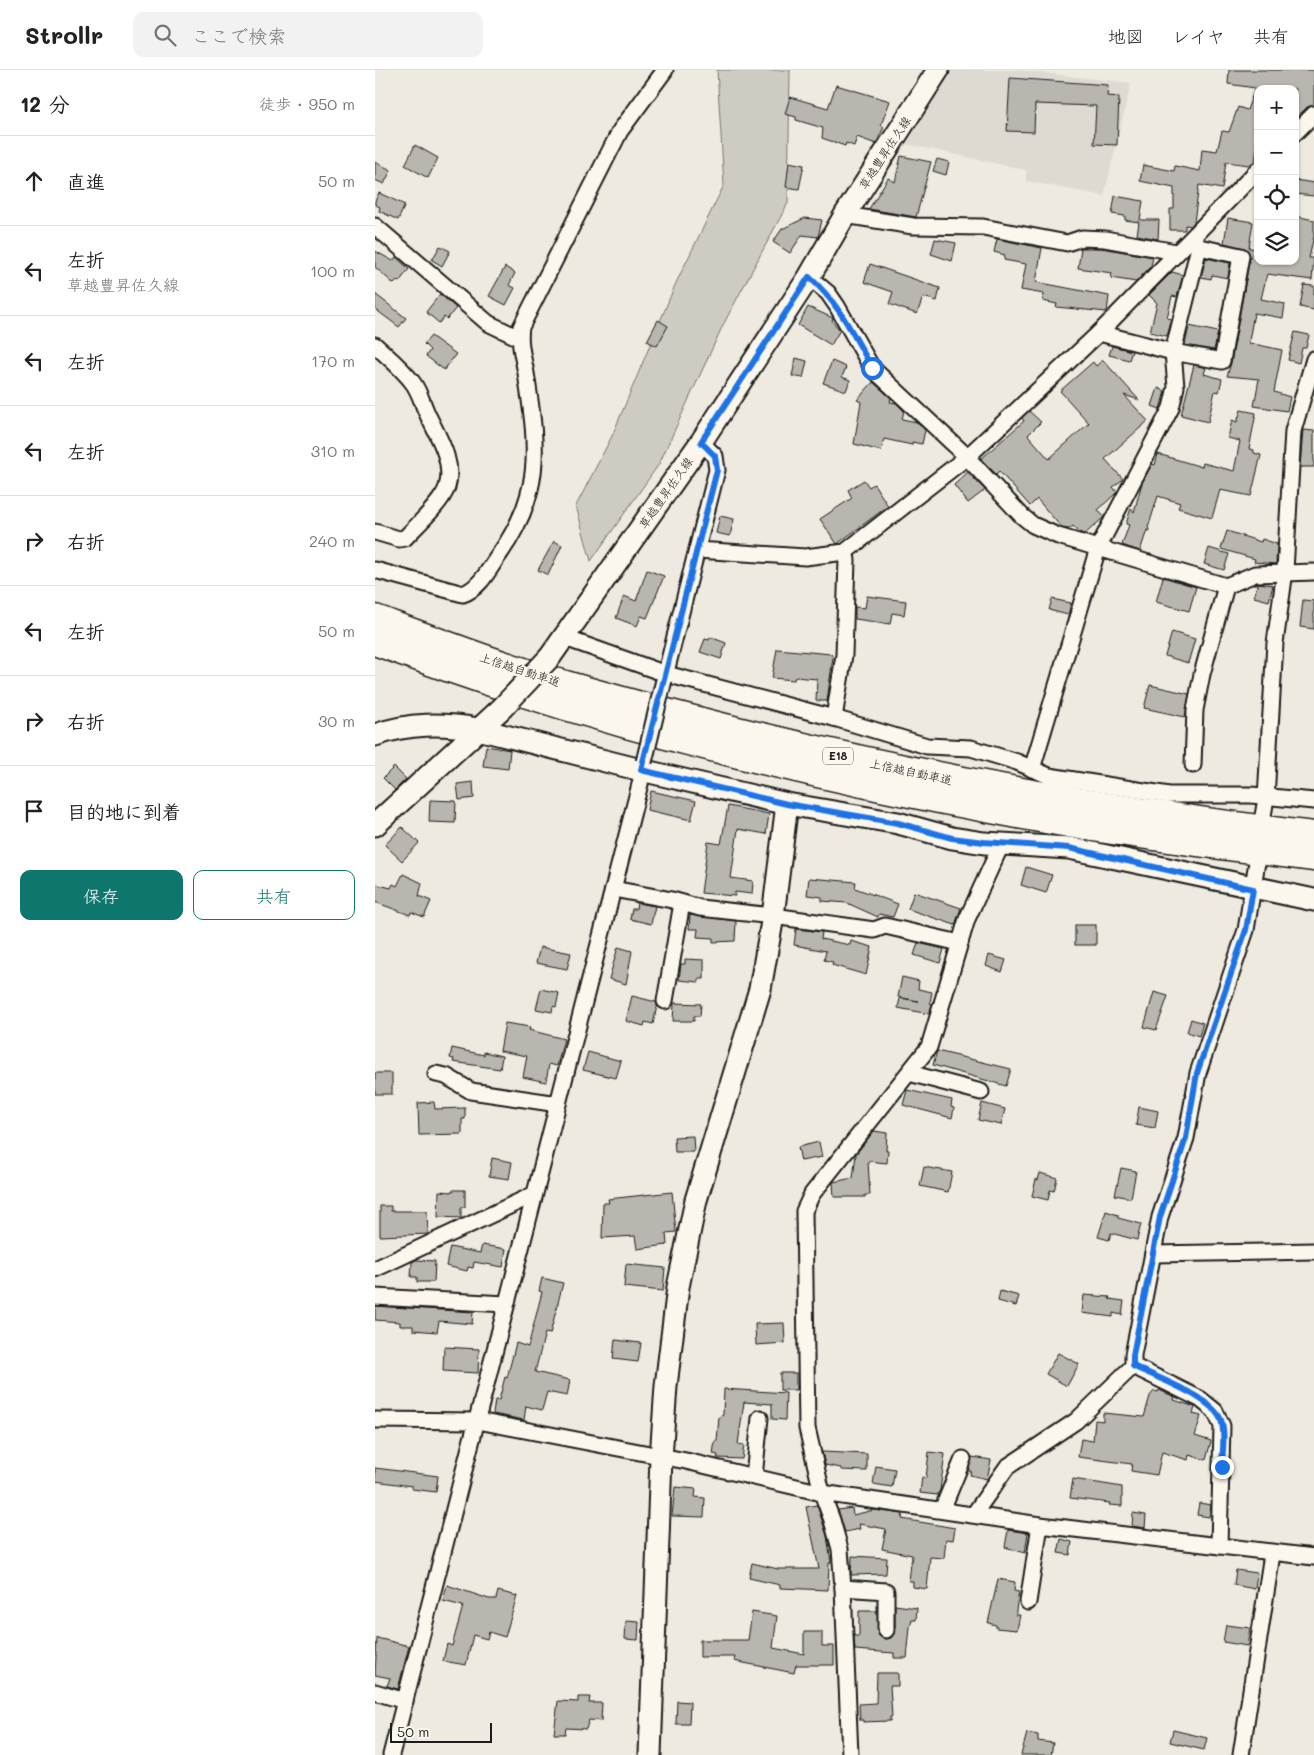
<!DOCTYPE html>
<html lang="ja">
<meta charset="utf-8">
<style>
:root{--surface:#fff;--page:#f2f2f2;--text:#222;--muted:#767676;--line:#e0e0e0;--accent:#0f766e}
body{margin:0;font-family:Mali,"Klee One",sans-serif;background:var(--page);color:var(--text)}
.controls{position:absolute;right:15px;top:15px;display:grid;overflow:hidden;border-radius:10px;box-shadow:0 1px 4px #0004}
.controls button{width:45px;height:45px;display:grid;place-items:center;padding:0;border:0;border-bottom:1px solid var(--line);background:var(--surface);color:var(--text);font:25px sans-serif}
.scale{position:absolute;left:15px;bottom:12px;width:102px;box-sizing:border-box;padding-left:5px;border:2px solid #1c1c1c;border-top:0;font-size:14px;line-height:18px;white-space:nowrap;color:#1c1c1c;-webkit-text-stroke:4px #fbf7ec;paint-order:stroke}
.stop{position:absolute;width:15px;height:15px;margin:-11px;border:4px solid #1a73e8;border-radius:50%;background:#fff}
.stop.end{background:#1a73e8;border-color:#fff;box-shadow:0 1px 5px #0008}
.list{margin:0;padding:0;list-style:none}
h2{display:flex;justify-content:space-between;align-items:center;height:65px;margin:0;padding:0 20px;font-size:21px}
h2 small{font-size:16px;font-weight:400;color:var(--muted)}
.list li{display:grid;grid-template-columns:32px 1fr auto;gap:15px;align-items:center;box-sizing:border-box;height:90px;padding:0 20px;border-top:1px solid var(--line)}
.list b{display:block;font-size:19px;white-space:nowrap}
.list p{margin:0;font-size:16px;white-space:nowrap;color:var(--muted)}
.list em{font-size:16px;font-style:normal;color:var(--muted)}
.actions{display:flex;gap:10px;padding:15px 20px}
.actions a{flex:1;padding:11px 0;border:1px solid var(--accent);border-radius:10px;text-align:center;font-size:18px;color:var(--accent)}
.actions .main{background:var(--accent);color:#fff}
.icon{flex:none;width:28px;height:28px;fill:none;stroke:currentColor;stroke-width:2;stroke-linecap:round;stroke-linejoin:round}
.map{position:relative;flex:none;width:939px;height:1685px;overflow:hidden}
header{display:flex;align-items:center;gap:30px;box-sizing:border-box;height:70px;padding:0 25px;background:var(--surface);border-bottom:1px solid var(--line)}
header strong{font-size:24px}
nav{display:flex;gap:28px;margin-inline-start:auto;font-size:18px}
.search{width:350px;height:45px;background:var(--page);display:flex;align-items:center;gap:12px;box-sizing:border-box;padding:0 18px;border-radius:10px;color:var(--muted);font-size:19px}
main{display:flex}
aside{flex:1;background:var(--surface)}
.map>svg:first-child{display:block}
</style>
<header>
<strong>Strollr</strong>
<div class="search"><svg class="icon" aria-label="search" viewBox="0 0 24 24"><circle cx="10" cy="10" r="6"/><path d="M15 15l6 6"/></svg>ここで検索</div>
<nav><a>地図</a><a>レイヤ</a><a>共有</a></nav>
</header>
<main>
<aside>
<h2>12 分<small>徒歩 · 950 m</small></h2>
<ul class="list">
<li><svg class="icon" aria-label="ahead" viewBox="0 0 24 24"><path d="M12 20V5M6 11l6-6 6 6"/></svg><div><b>直進</b></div><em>50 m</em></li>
<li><svg class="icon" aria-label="left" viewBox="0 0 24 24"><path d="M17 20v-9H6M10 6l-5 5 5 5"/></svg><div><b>左折</b><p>草越豊昇佐久線</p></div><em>100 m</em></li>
<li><svg class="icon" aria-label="left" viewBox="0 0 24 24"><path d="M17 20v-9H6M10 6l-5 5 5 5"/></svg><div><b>左折</b></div><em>170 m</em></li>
<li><svg class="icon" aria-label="left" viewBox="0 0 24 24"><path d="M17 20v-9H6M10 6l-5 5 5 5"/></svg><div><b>左折</b></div><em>310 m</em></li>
<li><svg class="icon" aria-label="right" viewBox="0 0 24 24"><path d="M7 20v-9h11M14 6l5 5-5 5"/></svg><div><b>右折</b></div><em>240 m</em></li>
<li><svg class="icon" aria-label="left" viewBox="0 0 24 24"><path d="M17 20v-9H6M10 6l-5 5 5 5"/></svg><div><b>左折</b></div><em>50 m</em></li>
<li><svg class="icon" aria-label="right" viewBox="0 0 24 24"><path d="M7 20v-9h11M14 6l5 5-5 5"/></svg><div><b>右折</b></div><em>30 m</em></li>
<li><svg class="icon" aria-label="arrive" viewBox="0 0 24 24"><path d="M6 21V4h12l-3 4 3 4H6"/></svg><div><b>目的地に到着</b></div></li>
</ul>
<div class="actions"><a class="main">保存</a><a>共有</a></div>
</aside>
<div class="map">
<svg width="939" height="1685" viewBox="0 0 939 1685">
<rect width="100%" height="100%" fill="#eeeadf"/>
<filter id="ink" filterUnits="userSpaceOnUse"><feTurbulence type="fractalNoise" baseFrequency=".02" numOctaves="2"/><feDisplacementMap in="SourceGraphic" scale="10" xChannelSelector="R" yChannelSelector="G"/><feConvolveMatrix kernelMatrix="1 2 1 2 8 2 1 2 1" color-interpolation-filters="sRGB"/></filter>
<g filter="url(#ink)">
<path fill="#dedad1" d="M574 0H642L756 13 729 126 651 111V100L531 74Z"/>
<path fill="#ceccc2" stroke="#75746f" d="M342 0H415L413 133 348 255 284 394 216 491 201 436 237 366 301 213 349 115Z"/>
<g fill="#b9b6af" stroke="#1c1c1c">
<path d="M854 0H939V35L932 37 920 49V19H883V73L880 91 874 95 851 92 847 119 824 115 819 152 816 156 810 155V160H795V139H799V118L765 111 768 95 799 101 800 96 825 101 827 79 842 81 847 61 854 62 863 37 872 40 880 18 853 14Z"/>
<path d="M635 8 733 15 732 26 744 27 742 75 719 74 721 36 660 34 659 62 632 61Z"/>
<path d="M461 15 515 31 506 55 509 57 501 74 482 67 479 76 471 73 470 76 447 68 448 58 421 50V47L410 44 415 27 453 38Z"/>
<path d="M40 75 63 88 53 108 30 95Z"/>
<path d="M526 86 556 92 541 147 494 139 513 108 520 112Z"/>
<path d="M562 89 574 92 571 105 558 101Z"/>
<path d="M0 92 16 100 9 114 0 110Z"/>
<path d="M414 92 429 95 424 119 411 117Z"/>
<path d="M920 110 939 113V126L920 124Z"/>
<path d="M4 123 30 135 23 150 4 141 5 137 0 135V131Z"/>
<path d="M740 126 768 131 765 150H784L783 169 762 165 764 152 750 150V146L737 144Z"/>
<path d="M920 146 939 150V166L934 188H939L937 210 892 204 886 229 910 234 908 248 879 243 874 271V273L907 280 899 322 915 327 912 341 879 336 884 309 852 306 856 293 875 187 872 179 849 173 853 148 878 152 874 178 883 179V191H920Z"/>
<path d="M430 148 447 150 443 167 427 165 415 183 398 172 407 159Z"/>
<path d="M560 169 581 173 577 191 556 184Z"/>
<path d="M622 169 667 178 661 212 734 226 732 242 681 237 682 234 668 231 669 224 646 220 651 194 629 190 630 185 619 182Z"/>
<path d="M65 176 75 181 67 196 57 190Z"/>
<path d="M706 178H726L778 187 776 196 761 212 736 208 737 203 703 198Z"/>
<path d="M0 181 18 191 21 187 34 199 24 212 22 211 19 214 0 197Z"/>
<path d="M831 188 855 193 853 208 837 205 836 209 826 207Z"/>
<path d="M495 194 565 218 562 231 548 227 542 244 514 234 518 222 489 212Z"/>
<path d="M130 197 140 203 134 215 140 218 131 235 114 226Z"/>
<path d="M797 202 808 205 802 227 797 226 792 248 797 249 792 266 775 262 782 233 774 225Z"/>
<path d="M929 215 939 216V240L925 237Z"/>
<path d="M0 224 31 248 24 257 0 239Z"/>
<path d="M65 224 81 238 72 249 69 247 64 253 51 242Z"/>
<path d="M433 237 458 248 457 251 465 260 456 275 423 255Z"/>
<path d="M283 250 293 256 282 276 272 271Z"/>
<path d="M814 256 843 262 839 280 810 275Z"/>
<path d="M920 262 934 265 931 278H927L924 293 913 290Z"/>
<path d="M56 266 81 284 69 300 51 286 55 280 49 274Z"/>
<path d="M737 276 757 281 754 290 734 285Z"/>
<path d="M421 288 432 291 428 308 417 306Z"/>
<path d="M728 290 764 330 749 325 773 351 730 389 748 409 738 417 742 422 740 424 723 440 729 447 710 464 704 462 698 456 694 459 687 458 662 429 655 436 624 401 621 404 606 389 649 351 647 348 654 341 666 352 653 365 674 389 714 353 685 321 718 292 721 296Z"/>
<path d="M457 291 471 297 467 307 475 310 471 321 448 313Z"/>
<path d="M819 295 831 298 829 304 847 309 844 322 840 321 833 352 806 345Z"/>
<path d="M498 312 516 328 515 332 521 333 529 341 527 349 542 352 550 360 547 374 537 372V375L509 369 506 381 479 374 486 332 482 330Z"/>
<path d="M783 318 790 321 785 339 777 336Z"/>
<path d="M866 340 881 343 874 379 879 380V383L886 385 876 426 845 420 837 448 803 438 805 433 783 426 773 458 775 461 772 460 765 481 747 475 754 455 751 454 756 438 759 442 767 413 777 394 780 395 783 384 827 397 828 393 859 401 865 371 853 368 857 350 862 352Z"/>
<path d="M928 360 939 361V397H925Z"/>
<path d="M593 402 610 420 593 433 579 415Z"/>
<path d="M489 410 494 417 499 414 513 436 462 474 445 449 477 428 473 420Z"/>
<path d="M345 446 359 449 355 466 341 463Z"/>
<path d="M852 461 886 472 887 469 902 474 901 494 879 492 880 489 846 479Z"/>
<path d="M179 471 187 475 173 505 163 500Z"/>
<path d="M834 478 854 484 849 500 829 494Z"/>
<path d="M272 500 289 506 272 548 266 546 262 556 241 548 249 526 261 531Z"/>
<path d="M788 507 821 517 814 541 781 532Z"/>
<path d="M883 513 898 515 894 531 879 527Z"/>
<path d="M492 526 531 531 529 545 517 543 515 554 480 549V537L490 538Z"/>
<path d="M677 529 696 533 693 545 674 540Z"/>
<path d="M928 530 939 531V559L925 557Z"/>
<path d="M797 562 820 569 813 593 790 586Z"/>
<path d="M335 567 351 573 346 589 325 582 330 569 334 570Z"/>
<path d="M402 579 456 584 458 587 452 631H441L442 609 420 607 419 610 397 608Z"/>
<path d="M775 615 814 624 810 647 769 638Z"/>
<path d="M111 676 135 680 133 699 108 696Z"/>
<path d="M19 697 31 709 20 720 8 708Z"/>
<path d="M98 712 99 728 84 730 82 714Z"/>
<path d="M276 721 321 731 316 750 272 740Z"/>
<path d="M55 730 81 731 80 753 54 752Z"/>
<path d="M353 736 394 744 391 764 363 759 356 808 378 811 377 824 360 822V826L326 823 333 772 346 774Z"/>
<path d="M27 757 44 773 27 791 10 775Z"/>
<path d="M651 797 677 805 671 823 646 815Z"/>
<path d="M28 804 47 813 44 826 56 831 49 847 36 842 35 845 0 832V814L16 818 18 814 22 816Z"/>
<path d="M434 808 481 812 480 818 523 834 518 847 504 844 503 847 472 833 447 831V827L432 825Z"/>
<path d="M539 822 586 838 580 855 533 839Z"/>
<path d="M262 833 280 836 276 854 255 849 257 839H261Z"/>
<path d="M315 845 361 851 360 871 338 872V868L322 867 323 859H314Z"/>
<rect x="700" y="855" width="21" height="20"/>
<path d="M421 859 447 862 446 869 475 875 476 871 497 877 491 905 457 895 458 892 449 890 451 881 419 875Z"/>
<path d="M543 873 569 879 565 893 539 885Z"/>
<path d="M165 877 196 883 192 899 161 893Z"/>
<path d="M243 877 257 881 251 914 234 909Z"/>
<path d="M614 885 631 890 627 902 611 896Z"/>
<path d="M310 889 329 890V909H324V912L304 910 306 894H310Z"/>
<path d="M527 907 544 911 543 919 557 922 555 933 557 934 554 944 523 938 525 928 543 931 523 927Z"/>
<path d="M166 919 184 923 181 937 178 936 177 942 161 939Z"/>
<path d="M779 922 793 926 781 960 769 957Z"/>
<path d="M257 926 281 932 282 936 278 954 270 952 269 956 251 951Z"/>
<path d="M299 933 326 934 325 946H319V951H298Z"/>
<path d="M816 949 828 953 824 966 812 962Z"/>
<path d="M130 953 155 957 154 960 189 969 182 996 174 994 171 1012 148 1007 152 986 125 981Z"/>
<path d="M77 978 109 985V982L127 986 125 999 78 992 79 989 75 988Z"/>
<path d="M562 981 636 999 631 1016 558 995Z"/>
<path d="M213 982 246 991 241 1008 208 1000Z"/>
<rect x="0" y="1003" width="17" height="21"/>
<path d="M532 1020 577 1030 576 1037 579 1038 577 1048 528 1035Z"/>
<path d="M59 1032 60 1039 90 1038V1049H87V1064L44 1065 43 1033Z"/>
<path d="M607 1033 630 1039 626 1055 603 1050Z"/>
<path d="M764 1037 783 1041 780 1058 761 1055Z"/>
<path d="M499 1061 512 1063 511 1080H513L512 1093 493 1091 495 1125H490V1127H459L458 1112 478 1108 481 1084Z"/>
<path d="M318 1066 319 1082H300L299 1067Z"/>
<path d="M444 1072 447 1087 426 1091 423 1077Z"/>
<path d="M117 1088 137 1092 134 1109 114 1106Z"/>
<path d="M549 1097 577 1102 573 1122 545 1116Z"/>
<path d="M746 1098 761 1101 756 1128 740 1125Z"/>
<path d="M665 1103 682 1108 679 1121 675 1120 673 1130 657 1126 661 1109 663 1110Z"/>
<path d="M77 1120H90V1137H86V1148L63 1147 64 1121 77 1122Z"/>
<path d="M297 1122 301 1162 291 1163 292 1175 262 1179 260 1166 227 1168 228 1133H234L233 1129Z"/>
<path d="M5 1136H16V1141H52L53 1164 5 1166Z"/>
<path d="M731 1141 743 1145V1148L766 1154 762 1170 736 1163 734 1170 723 1167Z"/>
<path d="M107 1175 131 1179 128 1197 99 1192 98 1198 93 1197 92 1201 71 1196 75 1177 105 1183Z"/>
<path d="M41 1190 60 1191 59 1212H42V1207H36L37 1192Z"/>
<path d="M251 1194 290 1198 288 1221 249 1217Z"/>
<path d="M167 1208 188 1213 175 1264 170 1263 160 1302 195 1310 192 1326 172 1322 167 1340 151 1336 149 1350 118 1344 120 1330H124L130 1307 132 1308 141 1273 153 1277 167 1222 164 1221Z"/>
<path d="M625 1221 644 1226 641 1236 623 1231Z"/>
<path d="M709 1225 735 1227 734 1229 749 1231 747 1245 738 1243V1247L707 1243Z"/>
<path d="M0 1236 98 1242 97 1254 64 1251 62 1262 38 1260V1256H25V1252L0 1250Z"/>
<path d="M409 1253 410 1273 381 1275 380 1254Z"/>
<path d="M240 1270 266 1273 263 1292 238 1289Z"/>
<path d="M69 1277 104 1279 103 1303 68 1301Z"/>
<path d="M683 1283 704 1294 692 1316 671 1304Z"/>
<rect x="405" y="1303" width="16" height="17"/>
<path d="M349 1319 411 1323 410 1350 397 1349V1334L369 1332 363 1374 369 1375 367 1389 342 1388 343 1385 338 1384 340 1371H342L344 1347 348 1345Z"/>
<path d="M784 1320 800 1327 799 1330 820 1337 818 1344 826 1346 820 1366 836 1371 831 1390 814 1385 813 1390 787 1382 782 1405 756 1401 757 1394 703 1387 706 1369 718 1371 720 1350 728 1351V1343L769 1347 775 1326 779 1321 783 1322Z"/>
<path d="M447 1382 492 1384V1401L466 1400V1398L450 1395Z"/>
<path d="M554 1382 570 1384 565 1420 562 1425 545 1423 547 1407 551 1408Z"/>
<path d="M597 1387 616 1390 612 1409 595 1405 596 1401H593Z"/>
<path d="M501 1396 520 1399 517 1417 498 1414Z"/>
<path d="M0 1398 63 1406 61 1422 37 1419V1416L0 1411Z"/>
<path d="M698 1409 747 1417V1436L734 1435 735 1433 695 1428Z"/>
<path d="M300 1417 321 1419 320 1427 330 1428 329 1447 297 1446Z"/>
<path d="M824 1433 836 1435 834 1447 822 1445Z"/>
<path d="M442 1435 452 1466 456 1492 454 1493 453 1520 405 1518V1515L374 1508 377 1493 403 1499H444L431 1437Z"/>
<path d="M477 1438 478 1445 499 1440 528 1444 527 1449 580 1458 578 1470 571 1469 569 1488 555 1487 552 1519 538 1517V1511H534L537 1485 507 1479 511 1459 484 1454 485 1459 470 1462 463 1440Z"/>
<path d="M758 1443 771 1445 770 1458 757 1456Z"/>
<path d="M633 1460 653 1463 650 1483 630 1477Z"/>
<path d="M686 1469 697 1472 695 1485 683 1483Z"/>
<path d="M477 1486 512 1488 511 1504 476 1505Z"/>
<path d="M861 1500 882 1503 880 1519 859 1515Z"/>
<path d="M623 1509 640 1512 639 1521 644 1522 641 1540V1545H645L642 1560 621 1558V1555L613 1553Z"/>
<path d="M72 1515 114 1529H121L123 1521 142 1526 130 1567 114 1562 112 1569 98 1565 91 1595 68 1591 72 1574 77 1576 88 1536 68 1531Z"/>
<path d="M520 1535 542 1538 541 1550H537L535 1557 532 1588H519V1583L480 1580 479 1566H484V1541H502L503 1564 511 1569 516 1568 520 1560Z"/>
<path d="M377 1542 402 1546 398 1578 429 1584V1562H447V1576H459V1595H421L419 1603 359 1591 360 1587H325V1570H373Z"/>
<path d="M251 1551 264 1552 263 1570 250 1569Z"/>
<path d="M851 1555 875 1558 872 1576 848 1572Z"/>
<path d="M2 1568 34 1576 23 1619 12 1616 15 1608 0 1605Z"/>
<path d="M502 1603H523V1616H515L517 1647H515V1651L488 1652V1650H485L484 1634 501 1633Z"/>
<path d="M203 1627H215L214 1633H227L226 1651 214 1650 211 1659 191 1658 190 1664H179L183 1631 203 1632Z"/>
<path d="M302 1631 315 1632 314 1654H301Z"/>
<path d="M798 1660 832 1668 829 1680 795 1672Z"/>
<path d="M652 1663 663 1665V1671L678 1673 676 1685H646Z"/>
</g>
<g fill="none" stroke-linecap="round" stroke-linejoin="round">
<defs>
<g id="street">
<path d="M920 63 939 44"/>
<path d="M470 145 538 156 608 157 692 173 707 168 730 169 801 182"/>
<path d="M0 156 113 253 144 268"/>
<path d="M434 207 453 223 462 236 497 298 586 381 647 446 658 455 683 466 851 516 880 504 939 502"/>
<path d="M724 263 798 282 847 291 866 186 824 177 819 169"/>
<path d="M0 275C13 287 27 298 38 313 44 321 47 332 51 341 61 364 80 390 72 417 67 433 42 455 30 468L24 469 0 462"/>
<path d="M322 480 430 487 470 482 592 387 724 263 883 100"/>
<path d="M0 500 88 524C105 518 114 499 124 485 167 424 163 381 152 310 150 292 143 276 146 257L245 61 290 0"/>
<path d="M190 568 291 604 459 648 552 676 596 678 642 692 674 706 794 725H876L939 731"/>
<path d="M289 610 342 400 340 386 326 372"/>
<path d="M459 648 469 585 472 490 470 482"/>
<path d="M818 695 820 640 827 604 851 516"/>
<path d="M657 699 723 478 796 338 801 317 798 282 824 177"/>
<path d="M888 746 891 728 900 573 910 501 918 361 939 289"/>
<path d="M238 819 297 830 325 838 398 846 499 860 510 856 585 873"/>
<path d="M290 931 307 833"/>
<path d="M534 1003 606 1022"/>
<path d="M61 1004 71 1006 96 1021 183 1034"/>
<path d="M778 1184 939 1181"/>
<path d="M0 1199 158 1125"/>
<path d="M0 1227 131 1234"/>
<path d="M0 1350 103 1351 311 1391 447 1423 665 1455 939 1487"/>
<path d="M379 1407 385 1348"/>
<path d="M567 1440 588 1389"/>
<path d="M599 1444 632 1397 701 1351 758 1296"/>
<path d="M844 1476 847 1356 840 1341 825 1329 758 1296V1285L785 1147 811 1068 823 1003 871 860 882 792"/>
<path d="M468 1518 511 1521V1560"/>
<path d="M653 1532 665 1455"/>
<path d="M0 1622 30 1631"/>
<path d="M16 1685 265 714 269 692"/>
<path d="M475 1685 468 1518 465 1479 457 1450 447 1423 432 1358 429 1141 437 1124 554 977 592 849 627 773"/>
<path d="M866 1685 897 1484"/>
</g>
<g id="secondary">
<path d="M175 587 326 372 434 207 470 145 563 0"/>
<path d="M0 665C34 653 67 653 103 659L266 700 412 734 523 753 577 768 609 773 694 778 939 830"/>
<path d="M0 755 127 638"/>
<path d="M275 1685 286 1388 291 1316 303 1217 321 1130 385 919 398 846 412 734"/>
</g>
<g id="highway">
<path d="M0 549C65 573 131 598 197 617 441 687 687 736 939 766"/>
<path d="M0 571C202 647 414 702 627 741 730 761 835 774 939 787"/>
</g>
</defs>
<use href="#street" stroke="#1c1c1c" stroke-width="19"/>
<use href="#secondary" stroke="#1c1c1c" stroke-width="25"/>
<use href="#highway" stroke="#1c1c1c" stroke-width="31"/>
<use href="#street" stroke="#fbf7ec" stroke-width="15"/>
<use href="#secondary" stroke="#fbf7ec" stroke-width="21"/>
<use href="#highway" stroke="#fbf7ec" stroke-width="28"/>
<defs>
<path id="street-bridge" d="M269 692 289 610"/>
<path id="secondary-bridge" d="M127 638 175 587"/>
</defs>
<use href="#street-bridge" stroke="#1c1c1c" stroke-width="19" stroke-linecap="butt"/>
<use href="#secondary-bridge" stroke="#1c1c1c" stroke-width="25" stroke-linecap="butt"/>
<use href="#street-bridge" stroke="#fbf7ec" stroke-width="15"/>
<use href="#secondary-bridge" stroke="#fbf7ec" stroke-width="21"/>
</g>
</g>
<g fill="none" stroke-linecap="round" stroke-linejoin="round" filter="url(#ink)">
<path stroke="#1a73e8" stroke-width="6" d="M497 298C478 264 464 233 434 207L326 372 340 386 342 400 266 700 412 734 523 753 577 768 609 772 694 778 878 819 871 860 822 1003 811 1068 785 1147 758 1285V1296C780 1307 837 1327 846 1350 851 1364 847 1383 847 1397"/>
</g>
<g text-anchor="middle" stroke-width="4" stroke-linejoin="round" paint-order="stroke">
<rect fill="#fbf7ec" stroke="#5f5e5a" stroke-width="1" x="448" y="677.5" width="30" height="17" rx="4"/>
<g font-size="11" font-weight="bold" fill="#1c1c1c">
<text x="463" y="690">E18</text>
</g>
<g font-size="12" fill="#1c1c1c" stroke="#fbf7ec">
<text transform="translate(510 83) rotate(-57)" y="4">草越豊昇佐久線</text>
<text transform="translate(291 423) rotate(-55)" y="4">草越豊昇佐久線</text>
<text transform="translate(145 600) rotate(18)" y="4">上信越自動車道</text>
<text transform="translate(536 702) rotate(12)" y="4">上信越自動車道</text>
</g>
</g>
</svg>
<div class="controls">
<button>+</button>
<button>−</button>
<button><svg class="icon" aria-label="locate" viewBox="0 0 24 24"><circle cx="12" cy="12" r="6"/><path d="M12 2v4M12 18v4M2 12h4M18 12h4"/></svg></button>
<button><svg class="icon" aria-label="layers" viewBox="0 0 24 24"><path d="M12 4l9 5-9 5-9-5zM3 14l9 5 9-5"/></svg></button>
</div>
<div class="scale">50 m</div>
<div class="stop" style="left:497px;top:298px"></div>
<div class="stop end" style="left:847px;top:1397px"></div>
</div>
</main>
